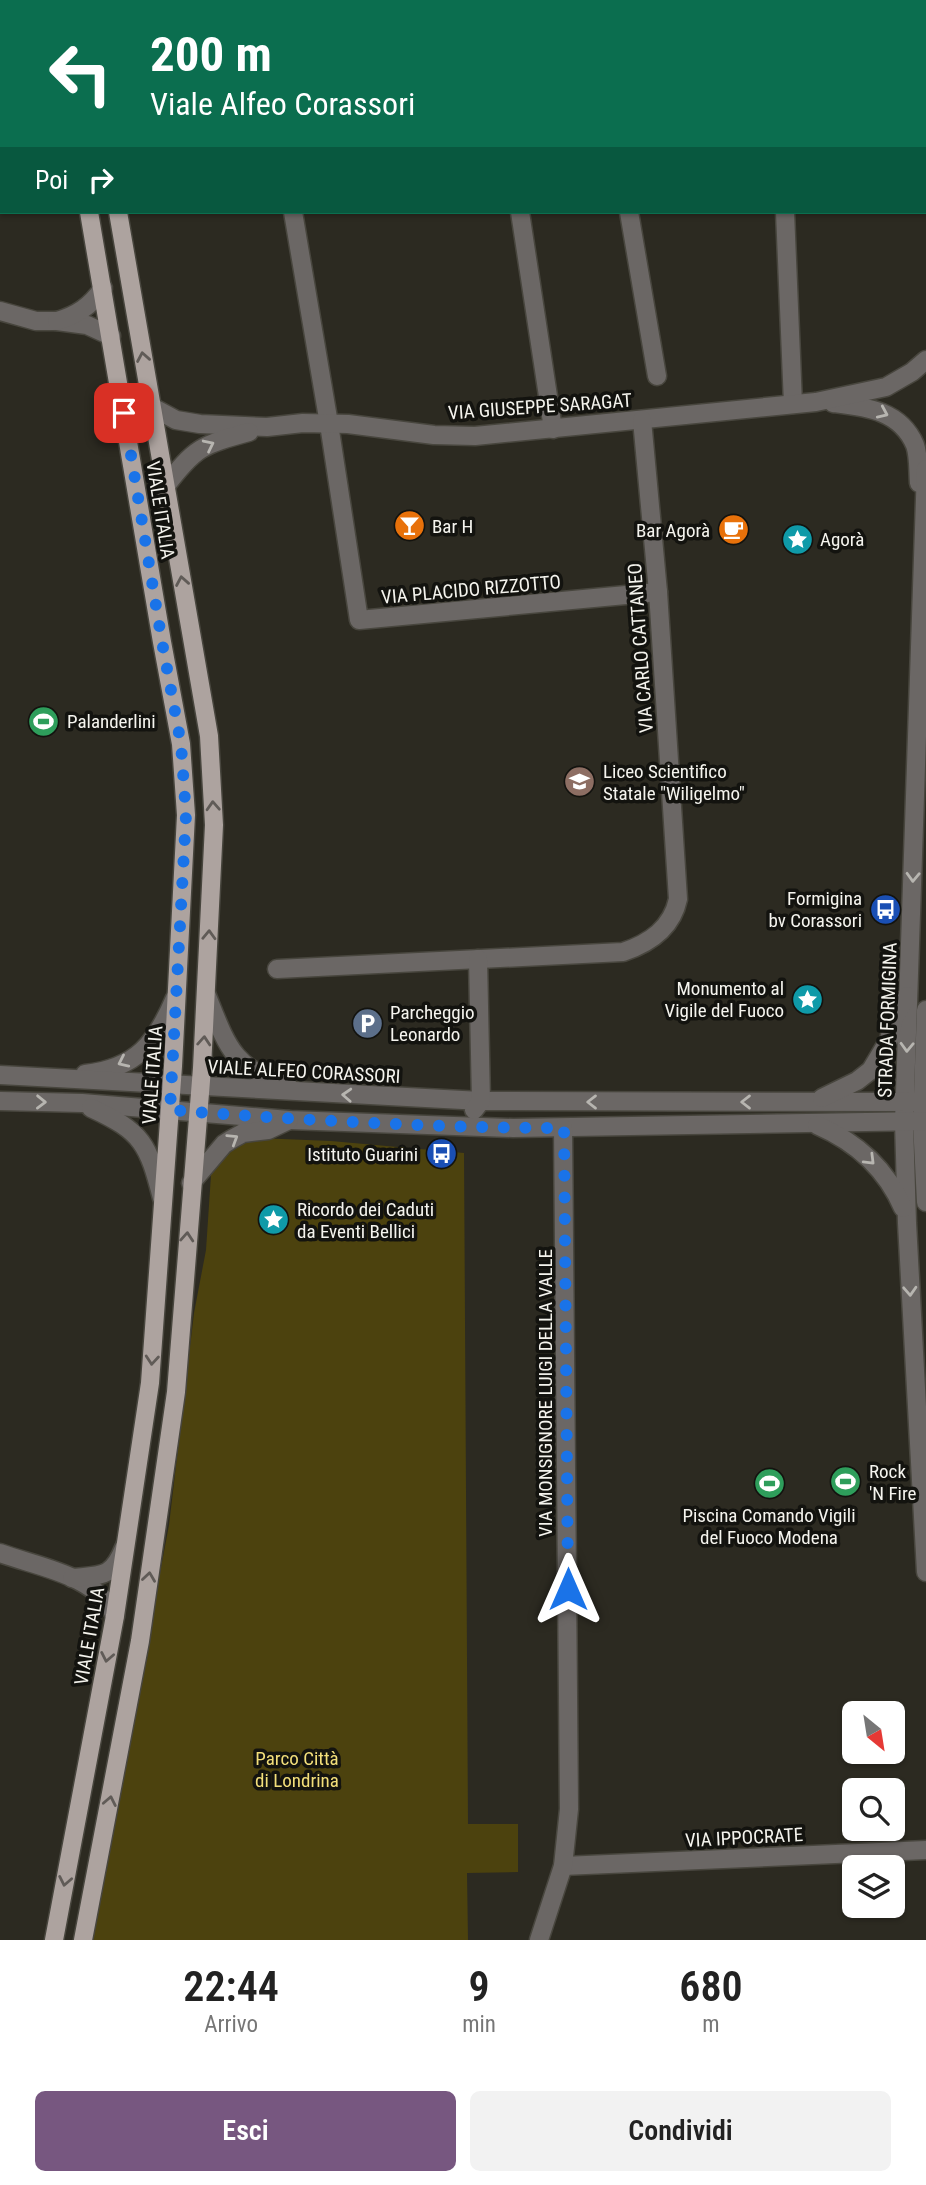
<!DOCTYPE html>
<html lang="it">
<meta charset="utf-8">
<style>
:root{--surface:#fff;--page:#f2f2f2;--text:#222;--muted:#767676;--accent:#775780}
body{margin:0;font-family:"Roboto Condensed",sans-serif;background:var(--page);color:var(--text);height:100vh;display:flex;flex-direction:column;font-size:26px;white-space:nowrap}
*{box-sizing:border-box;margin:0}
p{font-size:23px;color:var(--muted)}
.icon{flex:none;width:38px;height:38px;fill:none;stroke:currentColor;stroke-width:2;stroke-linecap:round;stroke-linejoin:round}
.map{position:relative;height:1940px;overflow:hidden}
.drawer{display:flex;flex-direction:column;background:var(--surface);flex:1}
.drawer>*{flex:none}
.banner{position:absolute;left:0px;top:0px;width:928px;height:214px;box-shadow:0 2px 5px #0004;background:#0b6e4f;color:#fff;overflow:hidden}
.needle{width:46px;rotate:150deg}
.tools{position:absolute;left:842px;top:1701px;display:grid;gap:14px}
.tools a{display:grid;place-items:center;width:63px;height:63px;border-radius:10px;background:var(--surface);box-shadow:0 2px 5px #0004;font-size:35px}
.pin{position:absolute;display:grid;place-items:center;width:60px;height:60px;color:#fff;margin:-30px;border-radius:14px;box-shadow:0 4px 10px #0006}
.me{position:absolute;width:77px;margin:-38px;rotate:0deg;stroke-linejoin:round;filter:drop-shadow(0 0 5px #0008)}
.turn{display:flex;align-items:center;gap:24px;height:147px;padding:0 35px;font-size:32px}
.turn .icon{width:91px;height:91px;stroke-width:2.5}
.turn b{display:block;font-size:49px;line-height:60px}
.then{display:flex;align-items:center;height:66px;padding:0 35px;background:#0003;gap:14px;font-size:26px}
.eta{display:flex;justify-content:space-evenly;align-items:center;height:119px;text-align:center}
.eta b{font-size:42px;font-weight:600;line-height:49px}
.button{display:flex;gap:14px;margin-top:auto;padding:14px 35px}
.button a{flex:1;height:80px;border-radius:10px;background:var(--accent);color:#fff;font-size:28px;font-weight:600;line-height:80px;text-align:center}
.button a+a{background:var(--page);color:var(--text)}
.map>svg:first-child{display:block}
.green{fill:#4c420e}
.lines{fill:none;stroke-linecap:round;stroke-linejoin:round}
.minor-casing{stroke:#48463e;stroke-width:21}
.major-casing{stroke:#48463e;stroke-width:21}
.minor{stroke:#6b6765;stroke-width:18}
.major{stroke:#ada39f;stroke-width:18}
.oneway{stroke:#605b57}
.oneway2{stroke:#b7b5b0}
.route{stroke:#1a73e8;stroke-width:12;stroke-dasharray:0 21.6}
.labels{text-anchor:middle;stroke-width:7;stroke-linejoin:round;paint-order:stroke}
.street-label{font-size:19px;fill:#f5f4ee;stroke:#13130f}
.poi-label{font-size:19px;fill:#f5f4ee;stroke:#13130f;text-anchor:start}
.park-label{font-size:19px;fill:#f3df7a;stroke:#13130f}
</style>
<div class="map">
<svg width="926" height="1940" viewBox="0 0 926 1940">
<rect width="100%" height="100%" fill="#2c2a21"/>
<polygon class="green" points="258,1138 331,1141 464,1153 468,1824 518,1824 518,1872 467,1873 468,1940 91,1940 169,1525 194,1313 206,1250 211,1175 218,1161 228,1149 242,1142"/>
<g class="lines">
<defs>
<g id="minor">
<polyline points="191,0 192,2"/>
<polyline points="894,0 895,2"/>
<polyline points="913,0 913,2"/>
<polyline points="844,2 850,0"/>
<polyline points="926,49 926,50"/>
<polyline points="926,124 926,125"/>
<polyline points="0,158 2,159"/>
<polyline points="293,212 329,424 359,620 658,592"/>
<polyline points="520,212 553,429"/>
<polyline points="629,212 657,376"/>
<polyline points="785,212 793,404"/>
<polyline points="0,311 36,321 57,321 87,325 111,336"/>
<path d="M57,321C77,315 91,306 103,288"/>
<path d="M833,403C866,407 900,410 915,445C919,456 918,472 919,483"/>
<polyline points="152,407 176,420 200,424 267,427 303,423 348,424 434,435 475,436 816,402 886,387 912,372 926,360"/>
<polyline points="926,469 904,1122 907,1223 926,1572"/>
<path d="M165,487C195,447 202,445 249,432"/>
<path d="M277,969L623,952C650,943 672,928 678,899L658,592L642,420"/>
<path d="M207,996C227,1046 233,1069 288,1086"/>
<polyline points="926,1010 922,1122 926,1202"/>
<path d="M85,1074C137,1068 156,1043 175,998"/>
<polyline points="0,1075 481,1101 926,1102"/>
<polyline points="822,1098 857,1081 871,1070 889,1040 894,1018 907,996"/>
<polyline points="0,1101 82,1103 289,1120 513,1128 926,1121"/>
<path d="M91,1108C143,1132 148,1144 162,1198"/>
<polyline points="474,1110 481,1101 478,959"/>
<path d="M817,1125C856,1142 886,1168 903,1208"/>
<polyline points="191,1183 224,1144 232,1139 243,1133 268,1130 289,1120"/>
<path d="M0,1553C38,1567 97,1575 115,1616"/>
<path d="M72,1578C102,1575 112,1578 124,1548"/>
<polyline points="563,1866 926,1850"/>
<polyline points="539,1940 563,1866 569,1809 563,1128"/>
</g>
<g id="major">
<polyline points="56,0 56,2"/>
<polyline points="85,0 85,2"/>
<polyline points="54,1940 115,1616 150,1383 173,1066 186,815 181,744 162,642 89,212"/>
<polyline points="83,1940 140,1641 176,1392 202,1068 214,825 209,736 118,212"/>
</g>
</defs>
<use href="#minor" class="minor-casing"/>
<use href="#major" class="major-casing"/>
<use href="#minor" class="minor"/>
<use href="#major" class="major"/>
</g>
<defs><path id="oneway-chevron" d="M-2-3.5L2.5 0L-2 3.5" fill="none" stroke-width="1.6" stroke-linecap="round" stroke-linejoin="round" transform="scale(1.75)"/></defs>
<g class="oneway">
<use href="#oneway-chevron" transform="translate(143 357) rotate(-100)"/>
<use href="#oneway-chevron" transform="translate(182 581) rotate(-100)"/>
<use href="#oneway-chevron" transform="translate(213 806) rotate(-93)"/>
<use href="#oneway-chevron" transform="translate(209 935) rotate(-88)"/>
<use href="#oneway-chevron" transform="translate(204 1041) rotate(-86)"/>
<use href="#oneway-chevron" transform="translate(187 1237) rotate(-86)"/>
<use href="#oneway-chevron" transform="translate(152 1360) rotate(95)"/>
<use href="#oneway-chevron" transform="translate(149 1577) rotate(-82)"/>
<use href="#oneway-chevron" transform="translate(107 1657) rotate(101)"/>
<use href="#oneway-chevron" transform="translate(110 1801) rotate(-79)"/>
<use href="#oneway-chevron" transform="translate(65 1881) rotate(101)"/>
</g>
<g class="oneway2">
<use href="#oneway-chevron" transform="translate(883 413) rotate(24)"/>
<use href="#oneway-chevron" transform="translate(209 445) rotate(-26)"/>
<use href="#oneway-chevron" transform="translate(913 877) rotate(92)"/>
<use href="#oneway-chevron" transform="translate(907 1047) rotate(92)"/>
<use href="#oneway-chevron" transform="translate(123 1062) rotate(155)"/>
<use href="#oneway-chevron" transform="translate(347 1095) rotate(-177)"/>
<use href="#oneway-chevron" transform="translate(41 1102) rotate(1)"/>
<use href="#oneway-chevron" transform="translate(592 1102) rotate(-180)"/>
<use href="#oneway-chevron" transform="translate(746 1102) rotate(180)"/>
<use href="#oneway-chevron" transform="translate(233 1139) rotate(-32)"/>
<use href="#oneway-chevron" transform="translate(870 1160) rotate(45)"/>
<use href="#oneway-chevron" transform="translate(910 1291) rotate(87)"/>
</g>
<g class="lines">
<path class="route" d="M124,413L162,642L181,744L186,815L170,1110C301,1120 432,1128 564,1128L568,1589"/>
</g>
<defs>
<symbol id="bar-disc" viewBox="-11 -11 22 22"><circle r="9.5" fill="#e8710a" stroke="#13130f"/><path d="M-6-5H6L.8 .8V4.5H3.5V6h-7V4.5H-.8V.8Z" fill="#fff"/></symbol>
<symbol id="cafe-disc" viewBox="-11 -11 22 22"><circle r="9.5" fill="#e8710a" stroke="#13130f"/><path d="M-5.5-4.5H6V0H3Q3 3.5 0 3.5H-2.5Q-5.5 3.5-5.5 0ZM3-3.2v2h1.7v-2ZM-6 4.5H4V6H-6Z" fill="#fff"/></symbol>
<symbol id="sight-disc" viewBox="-11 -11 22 22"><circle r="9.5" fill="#0f9aa8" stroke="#13130f"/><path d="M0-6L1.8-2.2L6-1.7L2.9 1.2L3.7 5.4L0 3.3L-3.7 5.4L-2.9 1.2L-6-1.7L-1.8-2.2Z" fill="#fff"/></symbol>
<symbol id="stadium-disc" viewBox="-11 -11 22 22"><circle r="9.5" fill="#2e9e5b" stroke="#13130f"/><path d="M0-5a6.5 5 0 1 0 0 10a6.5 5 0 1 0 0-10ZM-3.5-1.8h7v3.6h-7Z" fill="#fff"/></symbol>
<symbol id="school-disc" viewBox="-11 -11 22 22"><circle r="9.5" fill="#8d6e63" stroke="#13130f"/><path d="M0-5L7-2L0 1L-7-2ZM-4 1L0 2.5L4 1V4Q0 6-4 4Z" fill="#fff"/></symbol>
<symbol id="bus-disc" viewBox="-11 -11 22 22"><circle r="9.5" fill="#1a4fb4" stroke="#13130f"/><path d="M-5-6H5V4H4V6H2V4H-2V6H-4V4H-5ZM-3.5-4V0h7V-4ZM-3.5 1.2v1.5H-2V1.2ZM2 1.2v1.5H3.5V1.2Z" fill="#fff"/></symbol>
<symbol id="parking-disc" viewBox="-11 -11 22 22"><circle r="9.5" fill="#5c6f8a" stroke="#13130f"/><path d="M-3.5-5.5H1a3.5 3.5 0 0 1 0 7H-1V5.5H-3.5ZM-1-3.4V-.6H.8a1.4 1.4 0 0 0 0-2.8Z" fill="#fff"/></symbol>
</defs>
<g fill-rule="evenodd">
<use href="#bar-disc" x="392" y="508" width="35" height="35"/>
<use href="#cafe-disc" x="716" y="512" width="35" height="35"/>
<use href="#sight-disc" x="780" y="522" width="35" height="35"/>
<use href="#stadium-disc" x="26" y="704" width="35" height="35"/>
<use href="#school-disc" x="562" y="764" width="35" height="35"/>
<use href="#bus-disc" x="868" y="892" width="35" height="35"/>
<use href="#sight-disc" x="790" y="982" width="35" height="35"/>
<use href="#parking-disc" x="350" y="1006" width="35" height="35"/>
<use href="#bus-disc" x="424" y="1136" width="35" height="35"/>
<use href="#sight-disc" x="256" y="1202" width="35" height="35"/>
<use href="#stadium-disc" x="828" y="1464" width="35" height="35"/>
<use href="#stadium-disc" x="752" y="1466" width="35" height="35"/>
</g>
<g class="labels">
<g class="street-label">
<text transform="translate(540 406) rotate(-4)" y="7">VIA GIUSEPPE SARAGAT</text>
<text transform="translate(161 510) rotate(81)" y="7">VIALE ITALIA</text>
<text transform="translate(471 589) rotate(-5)" y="7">VIA PLACIDO RIZZOTTO</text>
<text transform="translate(640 648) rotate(-94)" y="7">VIA CARLO CATTANEO</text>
<text transform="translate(887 1020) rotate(-88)" y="7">STRADA FORMIGINA</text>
<text transform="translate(304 1071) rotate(3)" y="7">VIALE ALFEO CORASSORI</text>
<text transform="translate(152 1075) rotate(-86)" y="7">VIALE ITALIA</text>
<text transform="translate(545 1393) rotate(-90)" y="7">VIA MONSIGNORE LUIGI DELLA VALLE</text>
<text transform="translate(89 1636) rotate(-80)" y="7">VIALE ITALIA</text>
<text transform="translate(744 1837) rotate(-3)" y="7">VIA IPPOCRATE</text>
</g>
<g class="poi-label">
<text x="432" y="533">Bar H</text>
<text x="710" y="537" text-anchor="end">Bar Agorà</text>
<text x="820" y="546">Agorà</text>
<text x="67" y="728">Palanderlini</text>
<text x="603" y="778">Liceo Scientifico<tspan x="603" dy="22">Statale "Wiligelmo"</tspan></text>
<text x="862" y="905" text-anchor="end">Formigina<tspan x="862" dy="22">bv Corassori</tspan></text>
<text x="784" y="995" text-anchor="end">Monumento al<tspan x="784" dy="22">Vigile del Fuoco</tspan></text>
<text x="390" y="1019">Parcheggio<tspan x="390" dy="22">Leonardo</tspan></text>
<text x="418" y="1161" text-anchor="end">Istituto Guarini</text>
<text x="297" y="1216">Ricordo dei Caduti<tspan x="297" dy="22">da Eventi Bellici</tspan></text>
<text x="869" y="1478">Rock<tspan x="869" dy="22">'N Fire</tspan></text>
<text x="769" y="1522" text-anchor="middle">Piscina Comando Vigili<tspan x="769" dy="22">del Fuoco Modena</tspan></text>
</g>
<g class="park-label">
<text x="297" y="1765">Parco Città<tspan x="297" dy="22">di Londrina</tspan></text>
</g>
</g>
</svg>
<div class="tools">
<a><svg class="needle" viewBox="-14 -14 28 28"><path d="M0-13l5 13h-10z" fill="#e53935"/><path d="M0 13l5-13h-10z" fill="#767676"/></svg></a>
<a><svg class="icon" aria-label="search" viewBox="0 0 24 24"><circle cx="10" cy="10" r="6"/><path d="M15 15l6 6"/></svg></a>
<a><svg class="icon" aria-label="layers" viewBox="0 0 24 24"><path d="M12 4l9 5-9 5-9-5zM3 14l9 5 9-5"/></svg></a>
</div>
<div class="pin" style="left:124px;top:413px;background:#d93025"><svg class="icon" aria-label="arrive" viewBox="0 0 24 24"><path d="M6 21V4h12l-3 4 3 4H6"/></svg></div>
<svg class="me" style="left:568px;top:1589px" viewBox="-20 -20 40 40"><path d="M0-17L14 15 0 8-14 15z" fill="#1a73e8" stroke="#fff" stroke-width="4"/></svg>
<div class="banner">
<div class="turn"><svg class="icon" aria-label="left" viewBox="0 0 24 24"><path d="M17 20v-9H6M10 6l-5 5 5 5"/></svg><div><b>200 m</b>Viale Alfeo Corassori</div></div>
<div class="then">Poi<svg class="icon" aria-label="right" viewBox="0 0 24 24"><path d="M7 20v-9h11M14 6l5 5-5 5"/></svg></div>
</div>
</div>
<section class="drawer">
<div class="eta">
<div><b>22:44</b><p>Arrivo</p></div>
<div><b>9</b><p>min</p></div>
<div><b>680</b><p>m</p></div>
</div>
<div class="button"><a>Esci</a><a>Condividi</a></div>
</section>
